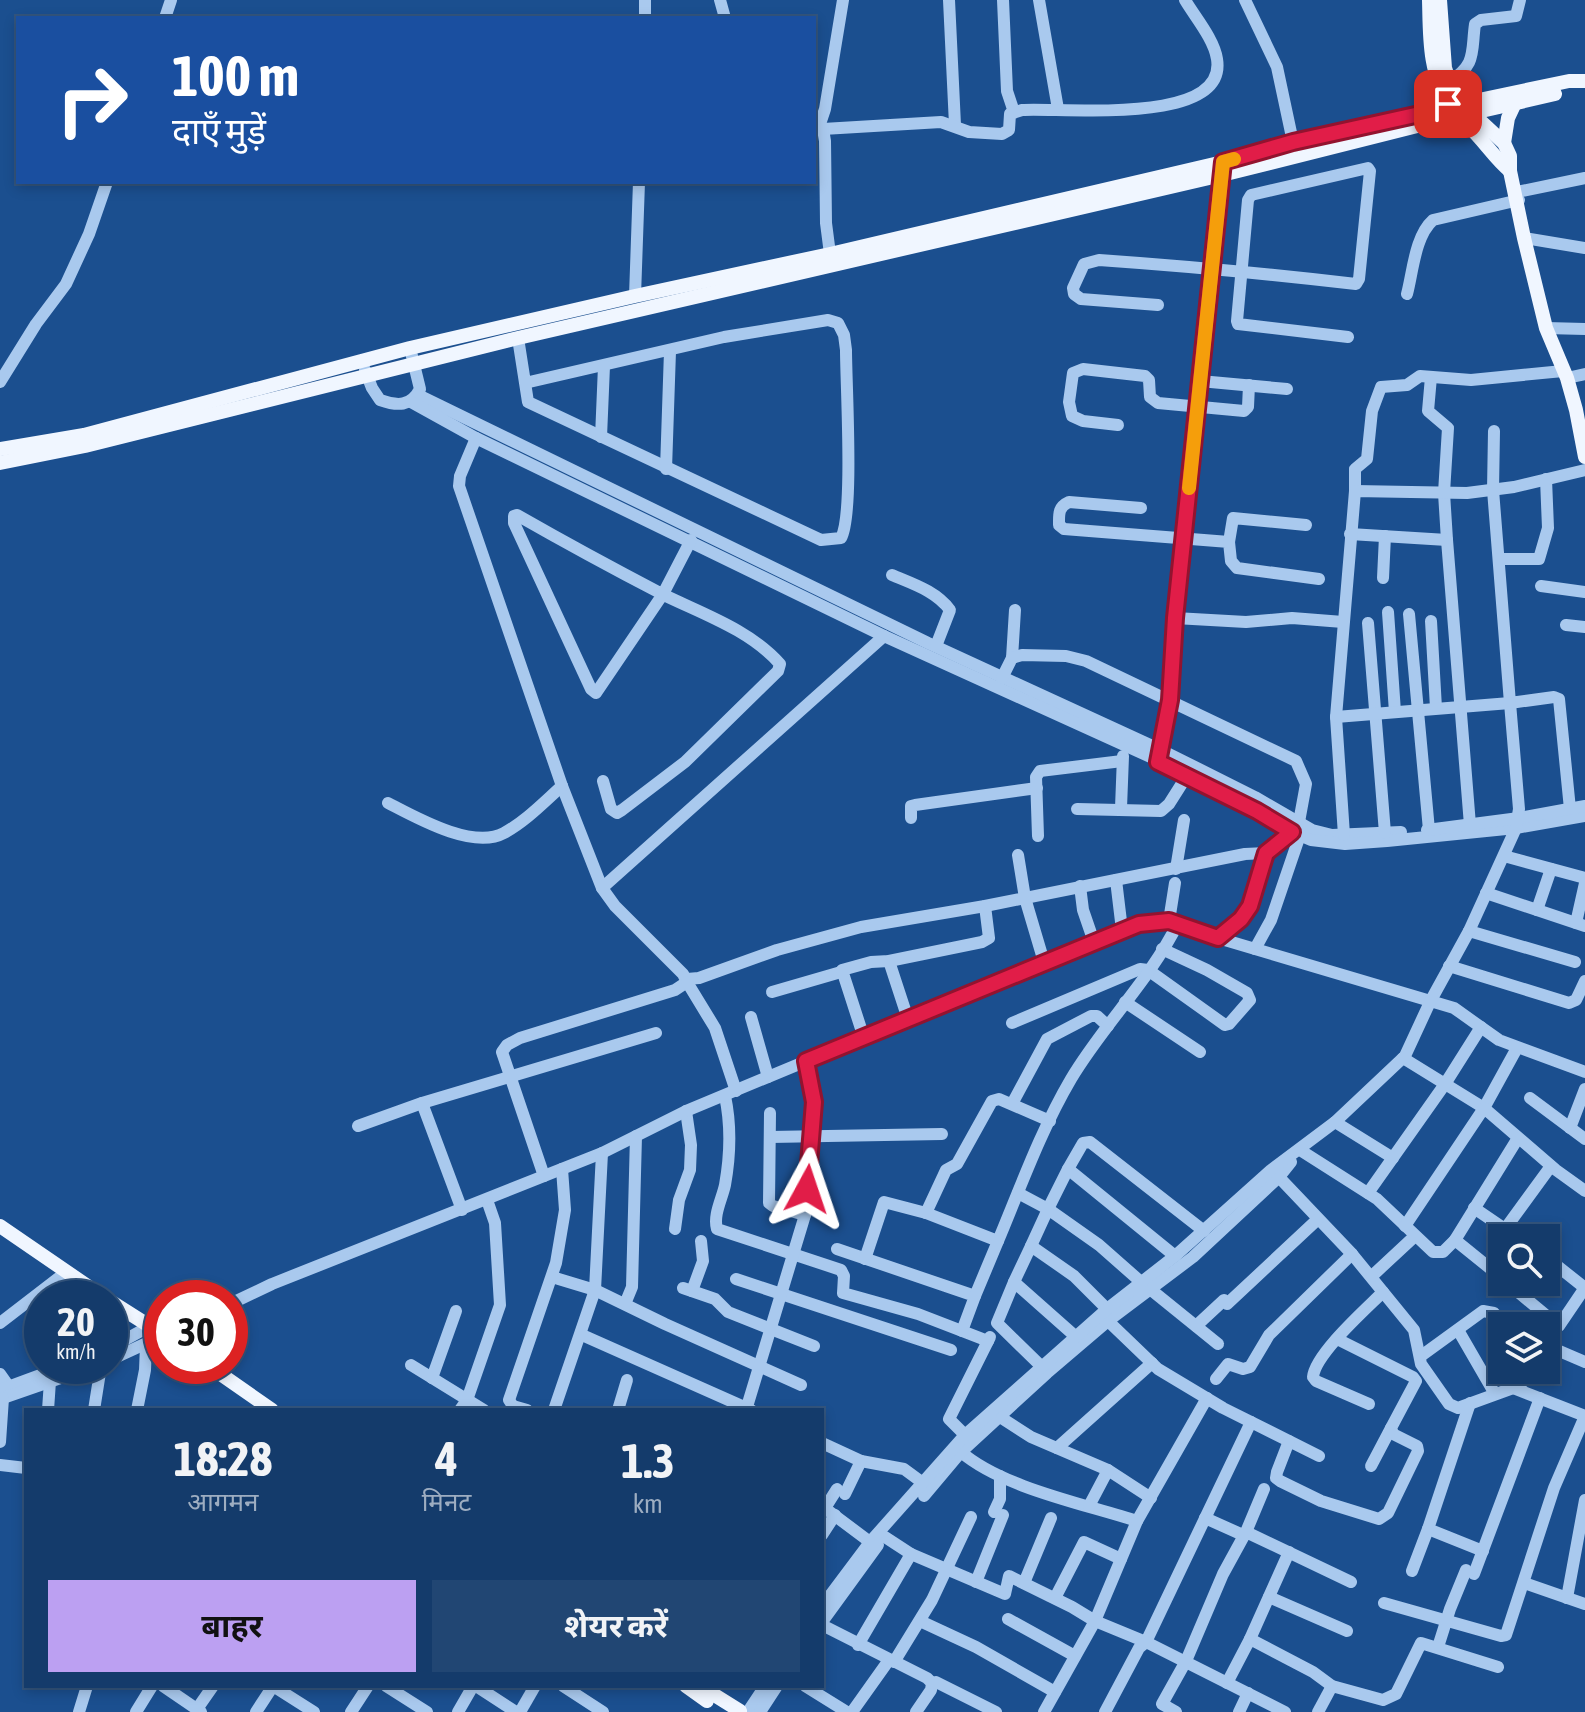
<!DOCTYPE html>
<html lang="hi">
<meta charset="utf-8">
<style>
:root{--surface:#143b6b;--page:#214673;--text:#f1f3f6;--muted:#9dadc1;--line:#33557e;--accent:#bca0f2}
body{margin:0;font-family:"Asap Condensed","Noto Sans Devanagari",sans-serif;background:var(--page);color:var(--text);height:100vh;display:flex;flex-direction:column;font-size:30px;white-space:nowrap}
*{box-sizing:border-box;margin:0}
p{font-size:26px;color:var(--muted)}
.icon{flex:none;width:44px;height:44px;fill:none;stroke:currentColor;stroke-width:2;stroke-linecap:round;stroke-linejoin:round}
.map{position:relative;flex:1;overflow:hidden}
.side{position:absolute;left:24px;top:1408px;width:800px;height:280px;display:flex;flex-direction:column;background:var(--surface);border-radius:0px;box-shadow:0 4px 12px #0003,0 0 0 2px var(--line)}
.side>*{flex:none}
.banner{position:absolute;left:16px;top:16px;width:800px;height:168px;border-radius:0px;box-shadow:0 4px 12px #0003,0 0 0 2px var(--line);background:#1a4fa0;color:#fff;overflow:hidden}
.buttons{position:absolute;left:1488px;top:1224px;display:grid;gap:16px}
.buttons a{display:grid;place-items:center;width:72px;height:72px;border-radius:0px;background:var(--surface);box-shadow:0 4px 12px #0003,0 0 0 2px var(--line);font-size:40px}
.speed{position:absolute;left:24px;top:1280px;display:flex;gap:16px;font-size:40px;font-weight:700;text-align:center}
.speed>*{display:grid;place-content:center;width:104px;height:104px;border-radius:50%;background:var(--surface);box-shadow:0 4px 12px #0003,0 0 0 2px var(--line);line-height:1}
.speed small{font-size:20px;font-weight:400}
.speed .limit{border:12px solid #d22;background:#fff;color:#111}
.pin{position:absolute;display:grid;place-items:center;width:68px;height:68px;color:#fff;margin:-34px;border-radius:16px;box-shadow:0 4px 12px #0006}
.me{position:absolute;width:88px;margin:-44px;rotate:5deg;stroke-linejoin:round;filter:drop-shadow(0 0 6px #0008)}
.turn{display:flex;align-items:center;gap:28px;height:168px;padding:0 24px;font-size:36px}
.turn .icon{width:104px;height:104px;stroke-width:2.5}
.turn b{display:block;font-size:56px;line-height:68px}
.eta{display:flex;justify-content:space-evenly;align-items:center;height:136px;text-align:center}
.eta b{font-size:48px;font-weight:700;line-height:56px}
.button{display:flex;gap:16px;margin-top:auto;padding:16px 24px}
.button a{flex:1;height:92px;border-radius:0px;background:var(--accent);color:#111;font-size:32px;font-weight:700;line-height:92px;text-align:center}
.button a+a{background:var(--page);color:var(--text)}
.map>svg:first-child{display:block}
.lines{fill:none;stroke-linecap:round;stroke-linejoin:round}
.minor{stroke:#a9c9ee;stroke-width:12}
.major{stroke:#f0f6ff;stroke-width:14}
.route-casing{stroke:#92132f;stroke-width:20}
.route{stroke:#e11d48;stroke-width:14}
.slow{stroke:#f59e0b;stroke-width:14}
</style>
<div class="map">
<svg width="1585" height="1712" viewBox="0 0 1585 1712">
<rect width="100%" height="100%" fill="#1b4f8f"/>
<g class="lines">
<g class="minor">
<polyline points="720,0 725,18"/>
<polyline points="949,0 955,125"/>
<polyline points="1003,0 1007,91 1014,112"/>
<polyline points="1039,0 1058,109"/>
<polyline points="1245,0 1277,67 1293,142"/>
<polyline points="165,18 171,0"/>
<polyline points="645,18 645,0"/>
<path d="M1449,82C1477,64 1471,53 1475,24L1481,20L1516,16L1520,0"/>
<polyline points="814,126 823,129 825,141 826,223 830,254"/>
<polyline points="819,127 825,109 843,0"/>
<path d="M823,129L941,122L969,132L1002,134L1009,130L1010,114L1022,110C1059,107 1228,127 1217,59C1214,39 1195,17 1185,0"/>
<polyline points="1517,192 1585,178"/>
<polyline points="1524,238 1585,248"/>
<path d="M1407,294C1413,271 1415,236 1433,220L1519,200"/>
<polyline points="635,296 639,182"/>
<path d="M1158,305L1081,299L1074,294L1073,288L1084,264L1099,260C1185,266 1270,274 1356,284L1359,279L1370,171L1368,168L1251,195L1248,200L1237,321L1238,324L1348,337"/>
<polyline points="1546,328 1585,329"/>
<path d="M518,338L528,402L821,540L841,538C854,515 846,385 846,350L844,335L838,323L828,320L724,337L525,383"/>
<path d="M365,370L372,388L380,400C397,406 411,407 420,389L410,348"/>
<polyline points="1431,377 1428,411 1448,428 1444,493 1447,540 1470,825"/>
<polyline points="1567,378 1585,374"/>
<polyline points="1200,381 1287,389"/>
<polyline points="0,382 36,324 66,284 89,234 107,182"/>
<polyline points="418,395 928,643 1161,750 1255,797 1312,830 1332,835 1401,832"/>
<polyline points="411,402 476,438 884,636 1188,774 1292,832 1311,840 1345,844 1387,841 1516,828 1585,816"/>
<polyline points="1118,425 1083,421 1072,416 1069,402 1073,373 1083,369 1145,376 1149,380 1150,397 1158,403 1244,411 1248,407 1249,385"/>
<polyline points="1494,431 1493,490 1510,703 1554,697 1559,699 1570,809"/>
<polyline points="601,437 604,366"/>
<polyline points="476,438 460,476 459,486 562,786 602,888 615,906 683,974 687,982 675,990 520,1038 507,1045 502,1052 544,1176"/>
<polyline points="666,469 670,351"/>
<polyline points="1355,491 1355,469 1367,459 1372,411 1381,387 1407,385 1420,376 1471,380 1563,371"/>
<path d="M1141,508L1069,502C1058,507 1059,514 1059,525L1064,529L1229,542L1231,561L1237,568L1319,579"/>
<polyline points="1350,534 1447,540"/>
<polyline points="1229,542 1233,518 1306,525"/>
<polyline points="1499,559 1539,559 1548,528 1546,479"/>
<path d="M892,575C913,584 936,591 950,610L936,646"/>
<polyline points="1383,578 1385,536"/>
<polyline points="1541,586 1585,592"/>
<polyline points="1388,612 1395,712"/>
<polyline points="1409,614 1429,830"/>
<polyline points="1175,618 1246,622 1292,618 1343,622"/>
<polyline points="1431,621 1436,708"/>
<polyline points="1368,623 1385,833"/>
<polyline points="1566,625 1585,627"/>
<polyline points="1012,658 1015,610"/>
<polyline points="1002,678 1012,658 1022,655 1066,656 1086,661 1296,761 1306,784 1299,822 1292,832 1266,853 1250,906 1241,919 1218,938"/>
<polyline points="1160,755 1170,700 1175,618 1223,169"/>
<path d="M603,781L611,809L617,813L622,810L685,762L778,671L780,664C750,630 703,614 664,595C614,569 566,543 517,515L514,516V523L591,689L596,693L663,594L691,540"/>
<path d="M388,803C417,818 473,850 504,833C526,821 544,802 562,786"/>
<polyline points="1121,808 1123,756"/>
<polyline points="1077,809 1161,811 1169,804 1188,774"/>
<polyline points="911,818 911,806 915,805 1037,788"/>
<polyline points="1427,830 1519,818 1585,806"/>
<polyline points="1344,835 1336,717 1355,491 1467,493 1514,487 1585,470"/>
<polyline points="1038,836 1036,777 1040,771 1122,761"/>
<polyline points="1018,855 1025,898 1044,962"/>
<polyline points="1504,856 1585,878"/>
<polyline points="1176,869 1184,820"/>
<polyline points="1116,880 1122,930"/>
<polyline points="1080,886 1083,910 1094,942"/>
<polyline points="602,888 884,636"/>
<polyline points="1486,893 1585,926"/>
<polyline points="1537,910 1551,869"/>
<polyline points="1169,921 1175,883"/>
<polyline points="1576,923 1585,883"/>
<polyline points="1469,931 1575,962"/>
<polyline points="1255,949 1271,920 1300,835"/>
<polyline points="889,961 908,1019"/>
<polyline points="1449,966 1569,1003 1576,1000 1585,981"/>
<polyline points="687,979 699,978 777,950 861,927 985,906 1245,854 1266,853"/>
<polyline points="687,982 715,1028 736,1091"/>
<polyline points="772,992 841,972"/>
<polyline points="1125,1002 1200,1052"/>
<polyline points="751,1017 768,1077"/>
<polyline points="1012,1023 1140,969 1148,970 1225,1025 1229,1024 1250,1000 1247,993 1207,970 1162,949"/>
<polyline points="864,1038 842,970 871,962 889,961 982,942 989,938 985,906"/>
<polyline points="1403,1058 1484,1108 1517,1048"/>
<path d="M725,1096C731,1124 730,1157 725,1185C722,1199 713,1215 717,1229L841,1270L844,1276L843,1293L918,1314L988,1341"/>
<polyline points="1530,1098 1585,1139"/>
<polyline points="1012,1104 1047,1039 1091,1016 1097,1016 1108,1026"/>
<polyline points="770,1113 769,1203 773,1206 805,1215"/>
<polyline points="1335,1122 1393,1158"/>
<polyline points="358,1126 422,1103"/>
<polyline points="1570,1128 1585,1089"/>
<polyline points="770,1137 942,1134"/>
<polyline points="1300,1150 1377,1199 1433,1252 1443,1252 1455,1240 1502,1278"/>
<polyline points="1068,1169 1083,1143 1090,1142 1204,1231"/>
<polyline points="1274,1172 1352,1254 1414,1330 1421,1364 1449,1404 1458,1408 1513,1388 1532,1376 1528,1370"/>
<polyline points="1018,1193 1048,1209 1068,1169 1175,1256"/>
<polyline points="1368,1193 1445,1084 1481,1027"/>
<polyline points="1474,1208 1518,1238"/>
<polyline points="462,1210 422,1103 656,1033"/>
<polyline points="926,1213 946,1170 957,1164 992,1101 999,1099 1050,1121"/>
<polyline points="1405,1226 1484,1108 1556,1170 1585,1191"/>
<polyline points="675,1229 679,1200 690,1170 691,1145 686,1111"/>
<polyline points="1505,1229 1551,1166"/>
<polyline points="1455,1240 1518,1138"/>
<polyline points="1031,1246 1048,1209 1099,1245 1141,1282"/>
<polyline points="837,1249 975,1296 962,1331"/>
<polyline points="1546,1257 1585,1288"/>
<path d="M865,1259L884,1202L926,1213L998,1241C1021,1186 1041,1130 1071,1079C1103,1025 1150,980 1178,923"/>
<polyline points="1372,1276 1415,1236"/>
<polyline points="552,1277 595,1290 665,1324 801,1385"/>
<polyline points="736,1279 951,1350"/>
<polyline points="1014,1282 1031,1246 1074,1276 1107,1309"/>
<polyline points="1506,1282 1559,1326 1584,1289"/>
<polyline points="683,1288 715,1299 728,1312 814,1346"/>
<polyline points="1150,1289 1218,1344"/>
<polyline points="692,1291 703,1261 701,1241"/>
<polyline points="975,1296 998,1241"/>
<polyline points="230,1304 272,1284 602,1153 686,1111 1122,930 1157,921 1178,923 1218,938 1454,1008 1499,1040 1585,1072"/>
<polyline points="625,1304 632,1287 636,1136"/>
<polyline points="1227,1304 1318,1219"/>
<polyline points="1108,1321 1158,1369 1223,1408 1319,1456"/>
<polyline points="0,1323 65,1273"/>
<polyline points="1196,1326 1224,1300"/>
<polyline points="1458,1330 1495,1394"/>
<polyline points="582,1335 751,1410"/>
<polyline points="1550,1347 1585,1362"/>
<polyline points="110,1348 150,1326"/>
<polyline points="1421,1356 1483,1311 1494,1313 1502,1326"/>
<polyline points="110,1360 162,1336"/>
<polyline points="411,1365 484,1410"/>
<polyline points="1041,1366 997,1323 1014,1282 1075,1336"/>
<polyline points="0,1374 12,1391"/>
<polyline points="432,1378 456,1311"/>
<polyline points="1216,1379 1228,1364 1243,1369 1250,1367 1269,1335 1352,1254"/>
<polyline points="1513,1388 1585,1416"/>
<polyline points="0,1390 65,1366"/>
<polyline points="0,1399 95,1366"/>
<polyline points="1470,1403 1428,1529 1483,1551"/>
<path d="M1369,1404L1316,1381L1313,1377C1315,1354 1366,1309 1383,1292"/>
<polyline points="48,1410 50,1381"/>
<polyline points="94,1410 101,1366"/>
<polyline points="137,1410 145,1370 146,1345"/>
<polyline points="460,1410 467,1400 500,1305 495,1223 487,1200"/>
<polyline points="527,1410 513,1406 509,1400 556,1263 565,1210 562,1169"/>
<polyline points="554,1410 595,1290 602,1153"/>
<polyline points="618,1410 627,1380"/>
<polyline points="746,1410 805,1215 814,1102 806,1061"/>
<polyline points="1000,1417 1031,1437 1108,1470 1151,1498"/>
<polyline points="965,1435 949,1419 990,1337"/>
<polyline points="1289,1441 1277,1472 1276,1478 1280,1481 1321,1501 1379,1519 1388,1513 1418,1451 1417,1446 1393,1434 1391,1428 1416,1381 1413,1377 1337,1339"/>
<polyline points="0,1442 3,1398"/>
<polyline points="822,1443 861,1461 904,1469 923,1483"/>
<polyline points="1057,1448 1152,1363"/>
<path d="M961,1452C1003,1488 1085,1504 1137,1521L1095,1621L1044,1712"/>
<polyline points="0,1465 26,1468"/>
<polyline points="1371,1466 1391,1428"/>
<polyline points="845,1494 861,1461"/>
<polyline points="924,1496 961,1452 1047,1373 1108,1321 1193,1257 1279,1177 1291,1162"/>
<polyline points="822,1506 870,1542"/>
<polyline points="1089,1506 1108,1470"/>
<polyline points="825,1508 837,1489"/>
<polyline points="994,1512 1000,1499 1000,1476"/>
<polyline points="1205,1518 1243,1535"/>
<polyline points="1137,1521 1207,1398"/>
<polyline points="1246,1532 1264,1489"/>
<polyline points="822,1535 835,1515"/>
<polyline points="885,1537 911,1554 1005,1594 1009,1576 1072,1607 1095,1621 1146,1642 1251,1422"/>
<polyline points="1412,1571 1428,1529"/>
<polyline points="1474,1574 1540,1398"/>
<polyline points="976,1582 1003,1515"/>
<polyline points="1024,1583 1051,1518"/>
<polyline points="1524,1583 1585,1604"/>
<polyline points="1269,1597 1347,1631"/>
<polyline points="1055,1598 1084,1542 1121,1559"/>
<polyline points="1567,1598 1585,1500"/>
<polyline points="1384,1603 1501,1636 1506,1635 1554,1488 1585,1416"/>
<polyline points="822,1606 870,1542 965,1435 1107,1309 1175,1256 1271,1170 1335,1122 1405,1056 1430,1002 1469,931 1516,828 1519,809 1510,703 1336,717"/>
<polyline points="1008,1619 1075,1656"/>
<polyline points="920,1621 976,1647 1055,1692"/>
<polyline points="822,1622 878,1545"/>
<polyline points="822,1625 927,1678 932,1683 931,1690 916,1712"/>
<polyline points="1250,1639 1289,1552"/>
<polyline points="858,1645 911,1554"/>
<polyline points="1438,1647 1450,1609 1466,1570"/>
<polyline points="894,1662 932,1600 971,1517"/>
<polyline points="932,1683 936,1682 996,1712"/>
<polyline points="1227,1683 1250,1639 1313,1672 1332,1686 1383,1700 1396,1694 1421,1643 1498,1667"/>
<polyline points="163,1686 201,1712"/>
<polyline points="273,1686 314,1712"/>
<polyline points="386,1686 427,1712"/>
<polyline points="476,1686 516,1712"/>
<polyline points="563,1686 603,1712"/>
<polyline points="805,1686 847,1712"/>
<polyline points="197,1709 213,1686"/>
<polyline points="749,1710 765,1686"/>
<polyline points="79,1712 87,1686"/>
<polyline points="136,1712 152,1686"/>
<polyline points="256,1712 273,1686"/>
<polyline points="351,1712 368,1686"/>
<polyline points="458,1712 473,1686"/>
<polyline points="520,1712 535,1686"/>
<polyline points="760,1712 777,1686"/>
<polyline points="852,1712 889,1660"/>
<polyline points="1105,1712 1139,1648 1146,1642 1285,1712"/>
<polyline points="1176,1712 1162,1704 1186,1661 1223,1574 1246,1532 1351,1582"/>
<polyline points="1239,1712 1248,1693"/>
<polyline points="1318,1712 1332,1686"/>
</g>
<g class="major">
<path d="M1429,0C1430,32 1428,76 1450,101"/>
<polyline points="1440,0 1445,68 1455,97"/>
<circle cx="1462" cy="110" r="15"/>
<polyline points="1474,101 1569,81 1585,81"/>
<polyline points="1477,112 1555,94"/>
<polyline points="1476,117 1504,143 1510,156 1510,171 1524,238 1546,328 1567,378 1576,410 1585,457"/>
<path d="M1467,125C1483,139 1494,158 1510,171"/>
<polyline points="1504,143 1508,118 1515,103"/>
<polyline points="0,449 84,435 410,348 635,296 830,254 1223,162 1293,142 1447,108"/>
<polyline points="0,463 85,446 518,338 1222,175 1449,118"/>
<polyline points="0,1226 105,1298"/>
<polyline points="110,1301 162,1334"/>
<polyline points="209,1366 272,1410"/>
<polyline points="686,1686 707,1701"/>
<polyline points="700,1686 740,1711"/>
</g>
</g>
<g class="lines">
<defs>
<polyline id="route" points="807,1189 814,1102 806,1061 1139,924 1169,921 1218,938 1241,919 1250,906 1266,853 1292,832 1257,811 1158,762 1170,700 1175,618 1223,162 1293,142 1447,108 1448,104"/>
</defs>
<use href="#route" class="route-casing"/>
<use href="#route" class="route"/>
<polyline class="slow" points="1189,488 1223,162 1234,159"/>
</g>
</svg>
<div class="buttons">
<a><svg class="icon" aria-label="search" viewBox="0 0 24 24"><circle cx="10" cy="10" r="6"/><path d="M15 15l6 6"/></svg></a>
<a><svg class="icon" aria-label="layers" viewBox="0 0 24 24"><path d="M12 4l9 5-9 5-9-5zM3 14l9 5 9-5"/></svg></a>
</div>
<div class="speed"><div>20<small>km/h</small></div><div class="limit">30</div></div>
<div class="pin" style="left:1448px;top:104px;background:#d93025"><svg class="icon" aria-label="arrive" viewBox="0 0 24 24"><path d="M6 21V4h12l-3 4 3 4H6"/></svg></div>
<svg class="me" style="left:807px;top:1189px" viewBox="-20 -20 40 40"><path d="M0-17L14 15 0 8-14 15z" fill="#e11d48" stroke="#fff" stroke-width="4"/></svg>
<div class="banner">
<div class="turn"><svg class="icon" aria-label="right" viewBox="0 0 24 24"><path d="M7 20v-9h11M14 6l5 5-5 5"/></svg><div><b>100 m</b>दाएँ मुड़ें</div></div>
</div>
<section class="side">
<div class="eta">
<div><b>18:28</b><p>आगमन</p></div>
<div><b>4</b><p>मिनट</p></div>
<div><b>1.3</b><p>km</p></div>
</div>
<div class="button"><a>बाहर</a><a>शेयर करें</a></div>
</section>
</div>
